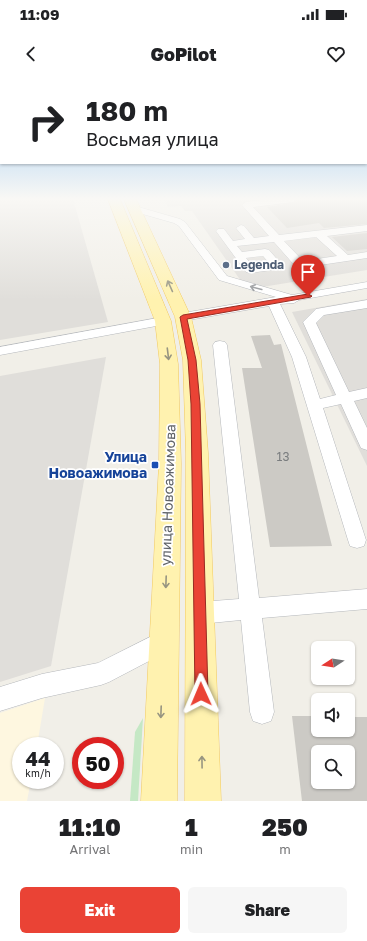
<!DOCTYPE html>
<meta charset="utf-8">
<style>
:root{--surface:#fff;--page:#f6f6f6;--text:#202124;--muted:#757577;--accent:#ea4335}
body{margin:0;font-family:"Golos Text",sans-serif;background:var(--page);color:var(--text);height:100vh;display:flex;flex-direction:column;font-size:15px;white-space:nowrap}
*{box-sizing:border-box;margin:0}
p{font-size:13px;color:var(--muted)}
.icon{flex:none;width:22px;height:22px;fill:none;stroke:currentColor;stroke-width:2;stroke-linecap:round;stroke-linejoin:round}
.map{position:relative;height:721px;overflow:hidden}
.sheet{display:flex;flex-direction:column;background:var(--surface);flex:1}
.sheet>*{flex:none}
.banner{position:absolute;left:0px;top:0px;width:367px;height:84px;box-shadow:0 1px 3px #0004;background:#fff;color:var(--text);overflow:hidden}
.needle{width:26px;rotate:258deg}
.controls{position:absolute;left:311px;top:561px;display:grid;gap:8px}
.controls a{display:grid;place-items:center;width:44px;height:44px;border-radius:6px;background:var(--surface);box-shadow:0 1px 3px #0004;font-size:20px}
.speed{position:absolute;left:12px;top:657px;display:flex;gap:8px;font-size:20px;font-weight:700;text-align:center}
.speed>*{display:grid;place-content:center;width:52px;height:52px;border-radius:50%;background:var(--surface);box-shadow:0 1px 3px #0004;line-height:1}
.speed small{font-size:10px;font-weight:400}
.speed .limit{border:6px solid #d22;background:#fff;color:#111}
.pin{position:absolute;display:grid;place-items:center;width:34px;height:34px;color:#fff;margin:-41px -17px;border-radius:50% 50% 50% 0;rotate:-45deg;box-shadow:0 0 4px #0007}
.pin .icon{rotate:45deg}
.me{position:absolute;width:44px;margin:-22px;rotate:359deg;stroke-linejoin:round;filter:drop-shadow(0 0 3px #0008)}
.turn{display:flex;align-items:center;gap:14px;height:84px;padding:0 20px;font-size:18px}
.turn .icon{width:52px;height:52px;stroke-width:2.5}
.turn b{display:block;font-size:28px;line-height:34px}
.eta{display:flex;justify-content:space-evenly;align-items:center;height:68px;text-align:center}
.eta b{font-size:24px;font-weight:800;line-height:28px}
.button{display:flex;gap:8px;margin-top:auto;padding:8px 20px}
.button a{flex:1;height:46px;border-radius:6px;background:var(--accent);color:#fff;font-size:16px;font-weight:800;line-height:46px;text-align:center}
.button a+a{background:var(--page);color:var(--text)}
.status{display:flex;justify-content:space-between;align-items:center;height:28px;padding:0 20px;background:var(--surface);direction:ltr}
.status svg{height:11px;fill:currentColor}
header{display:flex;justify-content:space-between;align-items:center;height:52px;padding:0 20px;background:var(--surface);font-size:18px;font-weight:800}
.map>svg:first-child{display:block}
.commercial{fill:#fef7e0}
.industrial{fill:#e0deda}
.green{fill:#c5e8c5}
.building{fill:#cccac5;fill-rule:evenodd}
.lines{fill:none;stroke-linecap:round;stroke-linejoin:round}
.minor-casing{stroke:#b5b8bc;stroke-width:1}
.major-casing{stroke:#f2c960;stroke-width:1}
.minor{fill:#fff;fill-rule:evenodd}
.major{fill:#fff2af;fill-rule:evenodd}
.oneway{stroke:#979581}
.oneway2{stroke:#979a9d}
.route{fill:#ea4335;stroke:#982c22}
.service-dot{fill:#5c6f8a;stroke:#fff;stroke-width:1.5}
.transit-dot{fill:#1a4fb4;stroke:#fff;stroke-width:1.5}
.labels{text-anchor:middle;stroke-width:3.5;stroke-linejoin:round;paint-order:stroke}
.far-service-label{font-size:12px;font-weight:bold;fill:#4e5e75;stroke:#fff;text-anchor:start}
.number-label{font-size:12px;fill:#7a7d7f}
.transit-label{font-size:14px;font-weight:bold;fill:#164399;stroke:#fff;text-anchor:end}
.street-label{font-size:14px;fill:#5f6368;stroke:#fff}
</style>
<div class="status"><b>11:09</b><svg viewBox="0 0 49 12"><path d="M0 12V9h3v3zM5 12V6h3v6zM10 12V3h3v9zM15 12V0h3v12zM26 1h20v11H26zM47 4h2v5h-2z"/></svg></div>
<header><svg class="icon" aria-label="back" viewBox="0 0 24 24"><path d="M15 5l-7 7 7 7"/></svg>GoPilot<svg class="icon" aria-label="heart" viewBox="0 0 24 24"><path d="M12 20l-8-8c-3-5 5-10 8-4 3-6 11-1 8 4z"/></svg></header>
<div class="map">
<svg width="367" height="721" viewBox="0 0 367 721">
<rect width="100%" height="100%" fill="#f1efe8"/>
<polygon class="commercial" points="45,618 37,666 21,666 21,700 31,700 27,721 0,721 0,633"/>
<g class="industrial">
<polygon points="0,119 73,119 108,242 0,260"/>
<polygon points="163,119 367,119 367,190 262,207 241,201 192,131 185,131 181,126 168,127"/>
<polygon points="367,219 367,386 292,232"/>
<polygon points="106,277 51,586 0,602 0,296"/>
</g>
<polygon class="green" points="143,638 138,721 130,721 135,652"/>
<g class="building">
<polygon points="319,119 367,119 367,144 324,148 319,143 287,148 267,127"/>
<polygon points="367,153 367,169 347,171 332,157"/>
<polygon points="270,255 274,265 281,264 332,466 270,467 242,288 262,288 251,256"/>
<path d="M292,636H318V650H348V637H367V721H302ZM318,672H348V702H318Z"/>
</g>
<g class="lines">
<defs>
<g id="minor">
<path d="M272,119H297L293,122L253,127L279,155L367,145V151L327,156L348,175L367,172V178L300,188L296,187L274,162L237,166L242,172L265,169L269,170L283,186L278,189L250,193L246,192L216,151L218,149H224L233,161L245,159L236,148L241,145L244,146L254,158L269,156L242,125L246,122ZM316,157L337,176L303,181L284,161ZM263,176L270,184L253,186L246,178Z"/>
<polygon points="135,126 180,139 185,142 227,196 292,215 367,202 367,208 299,220 294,223 280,224 306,277 320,319 336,315 303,242 316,229 367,220 367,228 324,235 316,243 349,312 367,308 367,318 354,321 367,348 367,370 361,368 341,324 323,328 366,460 364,466 357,468 350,466 348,460 292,277 269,226 183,241 179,240 177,237 179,234 183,233 276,217 219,200 179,146 174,143 132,131 130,129"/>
<polygon points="163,237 167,238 169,241 167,244 0,275 0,267"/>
<polygon points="220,261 225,262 227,265 259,518 367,509 367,529 262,538 274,632 271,641 262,644 253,641 250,632 241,540 200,544 193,540 189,533 193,526 200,522 239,519 213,265 215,262"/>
<polygon points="164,550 172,553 175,561 172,569 109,602 101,605 42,618 0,631 0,607 42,594 98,583"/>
</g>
<g id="major">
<polygon points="108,119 120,119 171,241 178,284 181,384 177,721 141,721 159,384 160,284 155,241"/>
<polygon points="124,119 136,119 191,237 201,280 208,373 221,721 185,721 186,373 183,280 175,237"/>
</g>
</defs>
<use href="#minor" class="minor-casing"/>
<use href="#major" class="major-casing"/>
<use href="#minor" class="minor"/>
<use href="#major" class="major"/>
</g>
<defs><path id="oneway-shaft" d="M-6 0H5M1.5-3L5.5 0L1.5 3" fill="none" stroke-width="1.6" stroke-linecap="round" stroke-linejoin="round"/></defs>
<g class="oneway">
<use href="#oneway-shaft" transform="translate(170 206) rotate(-114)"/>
<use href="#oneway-shaft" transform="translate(168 274) rotate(83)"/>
<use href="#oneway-shaft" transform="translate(166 502) rotate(92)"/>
<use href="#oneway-shaft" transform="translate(161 632) rotate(92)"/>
<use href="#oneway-shaft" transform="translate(202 682) rotate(-91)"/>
</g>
<use class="oneway2" href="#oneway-shaft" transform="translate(256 208) rotate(-165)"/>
<linearGradient id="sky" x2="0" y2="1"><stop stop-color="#8fc3f1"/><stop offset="0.54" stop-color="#f9f8f5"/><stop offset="1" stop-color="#f9f8f5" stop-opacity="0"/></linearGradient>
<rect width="367" height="220" fill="url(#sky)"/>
<polygon class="route" points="308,214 312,216 311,217 187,239 196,280 200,324 208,614 206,618 201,620 196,618 195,614 191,324 188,280 180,237 183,235"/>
<circle class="service-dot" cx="226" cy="185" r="4"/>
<rect class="transit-dot" x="151" y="381" width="8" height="8" rx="2"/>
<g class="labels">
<g class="far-service-label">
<text x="234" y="189">Legenda</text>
</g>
<g class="number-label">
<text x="283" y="381">13</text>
</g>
<g class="transit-label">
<text x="147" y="382">Улица<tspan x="147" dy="16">Новоажимова</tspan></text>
</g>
<g class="street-label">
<text transform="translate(168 415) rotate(-88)" y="5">улица Новоажимова</text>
</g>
</g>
</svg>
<div class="controls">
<a><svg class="needle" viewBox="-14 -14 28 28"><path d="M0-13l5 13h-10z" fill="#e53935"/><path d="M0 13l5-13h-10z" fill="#757577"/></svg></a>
<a><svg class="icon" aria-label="sound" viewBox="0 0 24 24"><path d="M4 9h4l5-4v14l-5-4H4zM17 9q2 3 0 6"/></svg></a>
<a><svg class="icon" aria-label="search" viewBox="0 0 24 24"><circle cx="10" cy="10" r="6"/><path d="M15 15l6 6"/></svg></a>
</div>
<div class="speed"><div>44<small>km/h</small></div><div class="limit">50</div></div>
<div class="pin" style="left:308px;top:216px;background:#d93025"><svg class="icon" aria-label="arrive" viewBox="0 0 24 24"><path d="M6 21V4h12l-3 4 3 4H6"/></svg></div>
<svg class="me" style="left:201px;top:614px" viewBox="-20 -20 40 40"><path d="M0-17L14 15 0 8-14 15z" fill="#ea4335" stroke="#fff" stroke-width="4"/></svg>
<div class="banner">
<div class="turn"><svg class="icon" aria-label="right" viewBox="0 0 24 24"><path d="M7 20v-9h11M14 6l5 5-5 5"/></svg><div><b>180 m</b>Восьмая улица</div></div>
</div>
</div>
<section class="sheet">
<div class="eta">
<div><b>11:10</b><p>Arrival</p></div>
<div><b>1</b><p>min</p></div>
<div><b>250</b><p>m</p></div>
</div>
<div class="button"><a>Exit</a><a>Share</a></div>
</section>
